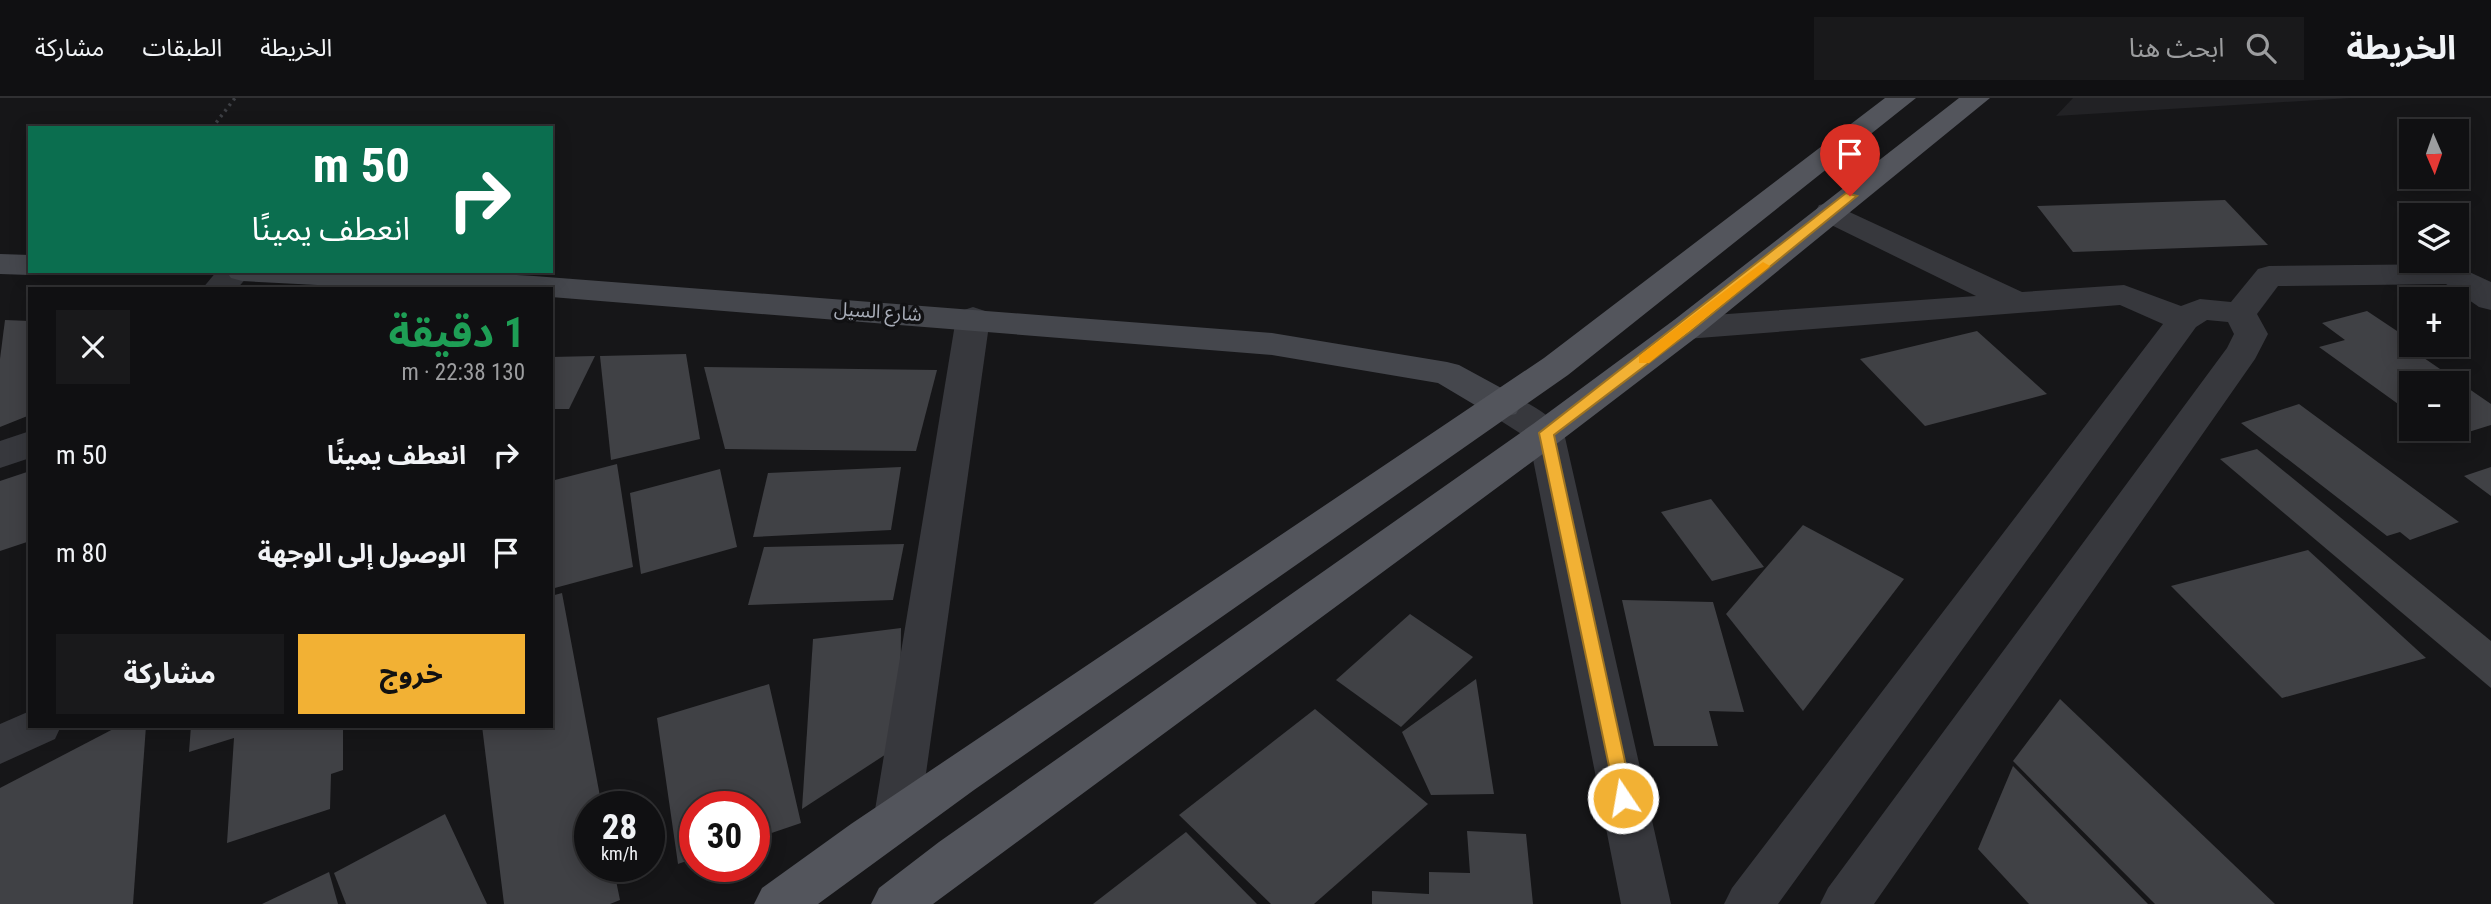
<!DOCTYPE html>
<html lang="ar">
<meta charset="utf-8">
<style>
:root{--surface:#101012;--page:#19191b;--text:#f1f3f6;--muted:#9c9d9f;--line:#303032;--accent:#f2b134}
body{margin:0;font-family:"Roboto Condensed","Noto Sans Arabic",sans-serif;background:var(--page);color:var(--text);direction:rtl;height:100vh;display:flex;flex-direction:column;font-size:26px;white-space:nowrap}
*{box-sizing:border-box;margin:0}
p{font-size:23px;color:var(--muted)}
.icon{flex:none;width:38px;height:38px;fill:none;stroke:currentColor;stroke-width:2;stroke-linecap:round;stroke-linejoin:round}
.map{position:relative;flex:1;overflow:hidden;direction:ltr}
.sheet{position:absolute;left:28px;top:189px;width:525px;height:441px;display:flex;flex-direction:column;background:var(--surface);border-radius:0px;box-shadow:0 4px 18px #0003,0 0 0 2px var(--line);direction:rtl}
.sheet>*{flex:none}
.hud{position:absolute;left:28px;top:28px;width:525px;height:147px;border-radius:0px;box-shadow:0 4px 18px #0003,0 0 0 2px var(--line);direction:rtl;background:#0b6e4f;color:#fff;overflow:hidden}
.needle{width:46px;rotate:178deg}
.buttons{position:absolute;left:2399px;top:21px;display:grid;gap:14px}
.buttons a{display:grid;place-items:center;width:70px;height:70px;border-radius:0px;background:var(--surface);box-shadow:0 4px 18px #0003,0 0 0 2px var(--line);font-size:35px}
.speed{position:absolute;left:574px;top:693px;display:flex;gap:14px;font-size:35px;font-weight:700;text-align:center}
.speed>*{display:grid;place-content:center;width:91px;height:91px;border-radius:50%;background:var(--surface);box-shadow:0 4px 18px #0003,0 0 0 2px var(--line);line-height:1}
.speed small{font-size:18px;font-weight:400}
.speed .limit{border:10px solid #d22;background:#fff;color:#111}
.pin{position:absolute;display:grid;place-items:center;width:60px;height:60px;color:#fff;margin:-72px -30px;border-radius:50% 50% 50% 0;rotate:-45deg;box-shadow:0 0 7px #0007}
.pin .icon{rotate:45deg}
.me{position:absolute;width:77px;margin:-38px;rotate:348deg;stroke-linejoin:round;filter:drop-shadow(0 0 5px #0008)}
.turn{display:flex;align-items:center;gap:24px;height:147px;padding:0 28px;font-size:32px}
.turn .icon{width:91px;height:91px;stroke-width:2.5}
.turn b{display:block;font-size:49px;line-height:60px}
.round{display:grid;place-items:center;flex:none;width:74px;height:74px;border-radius:0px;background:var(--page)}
.overview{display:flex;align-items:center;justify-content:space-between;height:119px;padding:0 28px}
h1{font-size:42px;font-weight:700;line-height:52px;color:#1e9e55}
.action{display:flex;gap:14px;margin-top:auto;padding:14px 28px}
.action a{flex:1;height:80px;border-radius:0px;background:var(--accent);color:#111;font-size:28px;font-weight:700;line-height:80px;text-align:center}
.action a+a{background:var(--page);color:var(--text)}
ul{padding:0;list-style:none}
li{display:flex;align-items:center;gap:21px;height:98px;padding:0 28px}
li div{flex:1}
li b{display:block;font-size:26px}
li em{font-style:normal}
header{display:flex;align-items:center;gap:42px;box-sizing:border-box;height:98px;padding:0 35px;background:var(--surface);border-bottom:2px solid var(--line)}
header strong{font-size:33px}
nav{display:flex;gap:38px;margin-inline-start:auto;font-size:24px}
.search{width:490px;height:63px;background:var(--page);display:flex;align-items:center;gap:18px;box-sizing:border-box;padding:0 24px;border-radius:0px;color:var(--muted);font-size:26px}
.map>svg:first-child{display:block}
.built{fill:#222225}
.building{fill:#404145}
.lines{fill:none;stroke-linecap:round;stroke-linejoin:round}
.path{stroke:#3d3f44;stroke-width:3.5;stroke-dasharray:2.5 4.5;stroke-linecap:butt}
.street{fill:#37383d;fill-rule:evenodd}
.secondary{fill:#45474d;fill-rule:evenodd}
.primary{fill:#53555c;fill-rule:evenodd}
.route{fill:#f2b134;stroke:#9d7322;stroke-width:2}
.slow{fill:#f59e0b}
.labels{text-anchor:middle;stroke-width:7;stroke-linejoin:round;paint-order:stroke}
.street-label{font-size:19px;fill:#a8adb8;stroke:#111113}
</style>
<header>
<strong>الخريطة</strong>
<div class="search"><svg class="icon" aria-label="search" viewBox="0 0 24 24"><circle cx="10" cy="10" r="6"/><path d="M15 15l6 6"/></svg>ابحث هنا</div>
<nav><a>الخريطة</a><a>الطبقات</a><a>مشاركة</a></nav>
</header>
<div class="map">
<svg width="2491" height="806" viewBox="0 0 2491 806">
<rect width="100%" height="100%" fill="#161618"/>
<polygon class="built" points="2073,0 2351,0 2056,18"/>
<g class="building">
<polygon points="2225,102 2268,147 2073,154 2037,108"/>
<polygon points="2367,213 2412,243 2408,249 2491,306 2491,327 2446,341 2432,331 2457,331 2457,285 2412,285 2412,316 2319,249 2345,242 2322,225"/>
<polygon points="5,222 30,223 30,317 0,329 0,261"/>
<polygon points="1977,233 2047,296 1925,328 1860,261"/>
<polygon points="686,256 700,341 611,362 600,258"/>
<polygon points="595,258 569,311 551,311 551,259"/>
<polygon points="704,269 937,272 916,353 725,351"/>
<polygon points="2299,306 2459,424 2410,442 2400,434 2387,438 2241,325"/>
<polygon points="2257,351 2491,543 2491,590 2220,361"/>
<polygon points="617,366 633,469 551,491 551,383"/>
<polygon points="901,369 891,432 753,439 768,375"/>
<polygon points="2491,369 2491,398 2464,378"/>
<polygon points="720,371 737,449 641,476 630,395"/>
<polygon points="30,373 30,443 0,453 0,383"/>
<polygon points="1711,401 1764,469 1712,483 1661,414"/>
<polygon points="1803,427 1904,481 1803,613 1726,516"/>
<polygon points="904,446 893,502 748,507 764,449"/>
<polygon points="2308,452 2426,560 2282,600 2171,488"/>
<polygon points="562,495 602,709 590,709 590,768 613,768 620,802 610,806 504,806 482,628 551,628 551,498"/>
<polygon points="1622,502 1713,504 1744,614 1709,613 1718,648 1654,648"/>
<polygon points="1410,516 1473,559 1401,629 1336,582"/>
<polygon points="901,530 900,647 802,711 813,541"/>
<polygon points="1476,581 1494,696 1431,697 1402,634"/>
<polygon points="769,586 801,725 754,741 754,709 695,709 695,760 678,766 657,620"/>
<polygon points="2060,601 2275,806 2155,806 2013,663"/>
<polygon points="1315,611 1428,706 1314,806 1271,806 1179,717"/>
<polygon points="119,628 146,628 133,806 0,806 0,690"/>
<polygon points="191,628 343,628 343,672 331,676 330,711 227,745 234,640 189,654"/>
<polygon points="2013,668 2148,806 2029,806 1978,751"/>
<polygon points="445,716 487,806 346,806 334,775"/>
<polygon points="1467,733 1526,736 1533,806 1372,806 1372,793 1429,796 1429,774 1470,775"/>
<polygon points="1186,734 1257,806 1093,806"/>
<polygon points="329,774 338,806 262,806"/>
</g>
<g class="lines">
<polyline class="path" points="212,30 235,0"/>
<g class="street">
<polygon points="1830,105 2022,194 2124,187 2181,208 2200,201 2231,204 2258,171 2269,168 2452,166 2491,184 2491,212 2479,209 2446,186 2278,188 2257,216 2268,236 2255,261 1874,806 1820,806 1828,790 2227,250 2234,236 2228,224 2207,222 2196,229 1778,806 1724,806 1732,790 2163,226 2120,207 1686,241 1674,238 1669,230 1674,222 1686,219 1976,198 1819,121 1815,114 1819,107"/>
<polygon points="217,173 252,173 237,191 202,191"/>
<polygon points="973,209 985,213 990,220 920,718 914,733 897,739 880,733 874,718 956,220 961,213"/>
<path d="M1503,295C1523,301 1553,317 1564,335L1671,806H1621L1529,341L1490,316L1485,307L1490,298Z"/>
<polygon points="30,333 30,360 0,370 0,343"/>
<polygon points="30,613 30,628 61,628 55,641 0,666 0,626"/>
</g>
<g class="secondary">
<polygon points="0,156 30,157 30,173 42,173 30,177 0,176"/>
<polygon points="226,173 440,173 534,178 1272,235 1447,264 1459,267 1516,298 1521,307 1516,316 1503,319 1490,316 1438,285 1272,257 551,199 551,191 395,191 242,183 231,180"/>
</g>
<g class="primary">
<polygon points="1885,0 1916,0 1568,277 974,692 818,806 754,806 762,790 851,726 1544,260"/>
<polygon points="1959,0 1990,0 1698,238 1559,344 933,806 871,806 879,790 939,744 1533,326 1674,222"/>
</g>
</g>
<polygon class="route" points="1846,95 1857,98 1691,233 1554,337 1633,700 1630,706 1617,706 1539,335"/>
<polygon class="slow" points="1763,164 1770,168 1768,170 1649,265 1639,265 1639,258"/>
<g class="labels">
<g class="street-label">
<text transform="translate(878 213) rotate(4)" y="7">شارع السيل</text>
</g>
</g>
</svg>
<div class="buttons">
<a><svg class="needle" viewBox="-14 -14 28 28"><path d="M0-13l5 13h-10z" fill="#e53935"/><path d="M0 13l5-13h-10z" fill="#9c9d9f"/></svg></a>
<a><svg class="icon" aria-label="layers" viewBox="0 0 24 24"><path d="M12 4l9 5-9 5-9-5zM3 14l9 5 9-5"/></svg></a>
<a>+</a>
<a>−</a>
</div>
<div class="speed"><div>28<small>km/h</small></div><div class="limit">30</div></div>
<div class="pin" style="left:1850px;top:98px;background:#d93025"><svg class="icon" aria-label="arrive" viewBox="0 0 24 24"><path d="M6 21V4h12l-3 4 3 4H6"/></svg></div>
<svg class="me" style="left:1623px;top:700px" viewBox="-20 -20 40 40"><circle r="17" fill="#f2b134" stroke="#fff" stroke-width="3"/><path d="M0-11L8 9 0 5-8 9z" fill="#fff"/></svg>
<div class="hud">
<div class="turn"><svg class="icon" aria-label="right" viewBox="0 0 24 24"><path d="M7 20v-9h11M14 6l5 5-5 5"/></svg><div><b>50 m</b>انعطف يمينًا</div></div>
</div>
<section class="sheet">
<div class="overview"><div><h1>1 دقيقة</h1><p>130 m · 22:38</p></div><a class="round"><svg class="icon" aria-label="close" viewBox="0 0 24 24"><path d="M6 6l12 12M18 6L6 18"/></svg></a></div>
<ul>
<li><svg class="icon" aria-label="right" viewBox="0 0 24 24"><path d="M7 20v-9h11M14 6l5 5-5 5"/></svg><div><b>انعطف يمينًا</b></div><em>50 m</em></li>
<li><svg class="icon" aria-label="arrive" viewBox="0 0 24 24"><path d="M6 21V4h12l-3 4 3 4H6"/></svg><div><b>الوصول إلى الوجهة</b></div><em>80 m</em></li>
</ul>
<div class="action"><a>خروج</a><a>مشاركة</a></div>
</section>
</div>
